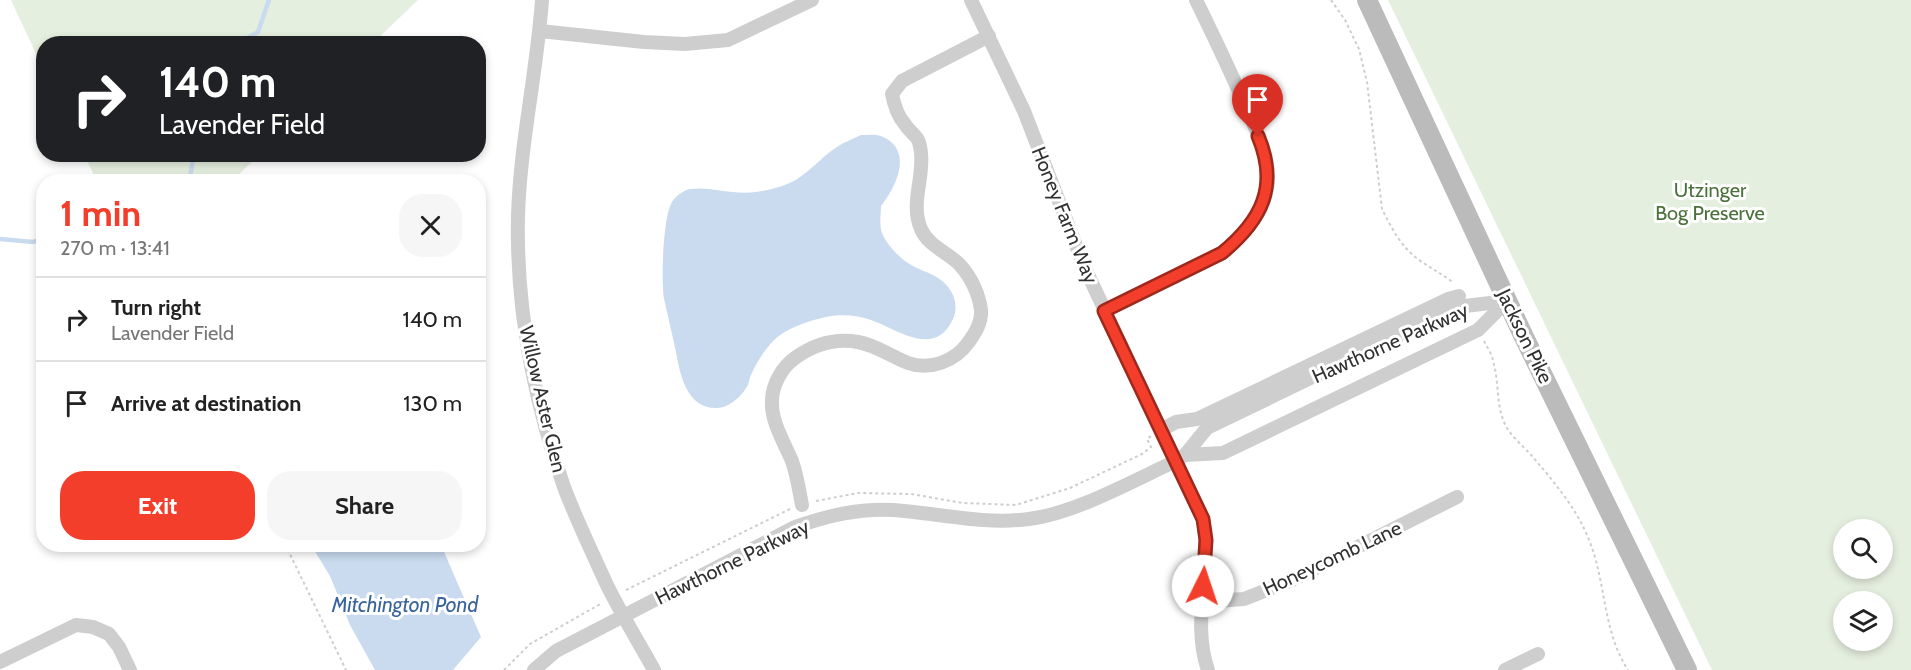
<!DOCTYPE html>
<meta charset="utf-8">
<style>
:root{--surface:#fff;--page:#f6f6f6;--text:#222;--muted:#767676;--line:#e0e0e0;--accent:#f23e2a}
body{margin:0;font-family:Cabin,sans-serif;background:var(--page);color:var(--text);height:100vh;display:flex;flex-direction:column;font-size:22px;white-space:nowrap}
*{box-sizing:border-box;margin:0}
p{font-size:20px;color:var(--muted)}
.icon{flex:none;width:33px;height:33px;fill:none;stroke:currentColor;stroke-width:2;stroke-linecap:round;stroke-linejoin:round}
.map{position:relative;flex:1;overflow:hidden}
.drawer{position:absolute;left:36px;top:174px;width:450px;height:378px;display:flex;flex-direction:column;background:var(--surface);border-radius:24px;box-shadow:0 3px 9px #0003}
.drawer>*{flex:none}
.top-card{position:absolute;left:36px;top:36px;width:450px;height:126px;border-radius:24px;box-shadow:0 3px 9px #0003;background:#202124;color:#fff;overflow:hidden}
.buttons{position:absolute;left:1833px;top:519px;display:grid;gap:12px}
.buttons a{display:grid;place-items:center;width:60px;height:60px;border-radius:50%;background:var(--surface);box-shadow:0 3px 9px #0003;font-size:30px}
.pin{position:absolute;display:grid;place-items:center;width:51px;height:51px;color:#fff;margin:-62px -26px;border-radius:50% 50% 50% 0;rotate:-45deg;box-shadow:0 0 6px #0007}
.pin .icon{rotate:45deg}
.me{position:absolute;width:66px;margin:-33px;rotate:4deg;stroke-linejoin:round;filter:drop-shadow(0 0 4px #0008)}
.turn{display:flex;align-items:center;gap:21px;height:126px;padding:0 24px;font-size:27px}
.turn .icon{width:78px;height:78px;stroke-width:2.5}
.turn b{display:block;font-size:42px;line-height:51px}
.round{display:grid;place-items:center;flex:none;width:63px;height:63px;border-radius:24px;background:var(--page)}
.overview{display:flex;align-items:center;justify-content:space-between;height:102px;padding:0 24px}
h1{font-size:36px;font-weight:700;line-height:45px;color:var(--accent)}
.cta{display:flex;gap:12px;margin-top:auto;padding:12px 24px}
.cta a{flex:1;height:69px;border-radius:24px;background:var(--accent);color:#fff;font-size:24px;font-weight:700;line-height:69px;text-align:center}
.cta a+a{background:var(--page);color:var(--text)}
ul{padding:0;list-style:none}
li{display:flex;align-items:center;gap:18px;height:84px;padding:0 24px;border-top:2px solid var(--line)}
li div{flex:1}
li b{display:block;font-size:22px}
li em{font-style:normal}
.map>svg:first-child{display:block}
.green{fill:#e5efdf;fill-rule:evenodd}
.water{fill:#cadbef}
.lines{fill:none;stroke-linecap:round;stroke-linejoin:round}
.stream{stroke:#cadbef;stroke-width:4.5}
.path{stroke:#cecece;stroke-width:2;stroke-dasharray:3 3;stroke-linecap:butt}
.street{stroke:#cecece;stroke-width:14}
.secondary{stroke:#bbb;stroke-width:20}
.route-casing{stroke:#9d281b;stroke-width:15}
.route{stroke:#f23e2a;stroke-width:10}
.labels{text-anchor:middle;stroke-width:6;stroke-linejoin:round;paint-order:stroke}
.park-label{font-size:20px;fill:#4b713b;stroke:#fff}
.street-label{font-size:20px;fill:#313131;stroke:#fff}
.water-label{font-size:21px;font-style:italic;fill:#38649b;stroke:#fff}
</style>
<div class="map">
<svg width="1911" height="670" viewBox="0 0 1911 670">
<rect width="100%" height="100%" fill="#fff"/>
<g class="green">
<polygon points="11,0 418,0 373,43 44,44 43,69"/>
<path d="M1388,0H1911V670H1712ZM1844,530H1882V568H1844ZM1844,602H1882V640H1844Z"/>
<polygon points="84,155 259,155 231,182 97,181"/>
</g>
<g class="water">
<path d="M861,135C867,135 875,134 881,136C914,149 897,186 881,206C881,214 879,225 882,233C886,243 896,254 905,261C921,273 942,273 952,293C956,301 957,310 953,319C935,359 897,329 871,320C858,315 839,314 826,317C808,321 786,328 773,341C764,351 756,363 751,375C749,379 749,385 746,388C741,397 728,408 717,408C687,409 680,375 676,352C672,334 668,316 664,299C661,281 663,220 671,204C674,197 684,189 692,189C705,187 720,191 733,192C749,194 767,191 782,186C805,179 817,160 837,147C844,142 853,139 861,135Z"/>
<polygon points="311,545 441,545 481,637 453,670 375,670 350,625 330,576"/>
</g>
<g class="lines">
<g class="stream">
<polyline points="237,44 258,32 269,0"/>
<polyline points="189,182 194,154"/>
<polyline points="0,239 33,242 44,238"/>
</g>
<g class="path">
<path d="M1331,0L1345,20L1359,49L1367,82L1382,209C1391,227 1401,247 1418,259C1430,268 1442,274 1454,283"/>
<path d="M1484,341C1487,347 1492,354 1493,361C1500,384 1495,407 1507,428C1513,438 1524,447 1532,456C1553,481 1574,505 1587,535C1607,580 1601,628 1628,670"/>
<polyline points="816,501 858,493 911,494 963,503 1016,505 1070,488 1142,454 1151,447 1147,439 1151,436"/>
<polyline points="285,544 346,670"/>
<polyline points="626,590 790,509"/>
<polyline points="504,670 530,644 602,603"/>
</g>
<g class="street">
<path d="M542,0C537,72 520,144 518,216C516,307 534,401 564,487C576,519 592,552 606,583C620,612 638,641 654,670"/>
<path d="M971,0L1024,111L1084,266L1203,519C1212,569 1191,622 1208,670"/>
<polyline points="540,31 644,42 685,44 728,40 812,0"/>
<path d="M1104,311L1222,253C1245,234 1268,210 1268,177C1268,154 1258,133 1248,112C1232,74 1214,37 1196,0"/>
<polyline points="1161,430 1176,422 1197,419 1448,299 1459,296"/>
<polyline points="1185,455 1223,453 1478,330 1507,301"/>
<path d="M802,505C799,490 797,475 792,461C784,442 771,422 772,401C772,385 782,367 795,358C813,345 835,338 858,342C876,345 892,357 908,363C930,371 955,361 968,343C975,334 982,322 981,310C979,294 971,277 960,265C949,253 928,246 921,229C910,204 924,178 921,153C919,133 913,137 904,123C897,115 894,104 892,94L902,81L989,36"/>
<polyline points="1203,602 1244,599 1290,581 1457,497"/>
<polyline points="0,662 76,625 93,627 109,634 119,647 130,670"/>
<path d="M534,670L556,651L795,527C827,516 858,508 893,510C938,513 983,525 1029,519C1076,513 1132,481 1176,461L1185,455L1207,428L1408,331L1465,306L1507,301"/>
<polyline points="1505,670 1538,654"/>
</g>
<polyline class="secondary" points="1367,0 1523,335 1687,670"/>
</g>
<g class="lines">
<defs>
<path id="route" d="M1203,586L1206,540L1203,519L1104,311L1222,253C1262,220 1279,186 1258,136"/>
</defs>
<use href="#route" class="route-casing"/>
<use href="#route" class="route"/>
</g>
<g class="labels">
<g class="park-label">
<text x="1710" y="197">Utzinger<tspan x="1710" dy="23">Bog Preserve</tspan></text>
</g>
<g class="street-label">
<text transform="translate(1065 215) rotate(68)" y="7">Honey Farm Way</text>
<text transform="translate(1525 336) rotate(64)" y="7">Jackson Pike</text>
<text transform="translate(1390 343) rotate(-24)" y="7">Hawthorne Parkway</text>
<text transform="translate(543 399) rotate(77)" y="7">Willow Aster Glen</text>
<text transform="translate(1332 558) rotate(-25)" y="7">Honeycomb Lane</text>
<text transform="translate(732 562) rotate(-26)" y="7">Hawthorne Parkway</text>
</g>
<g class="water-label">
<text x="405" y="612">Mitchington Pond</text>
</g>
</g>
</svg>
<div class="buttons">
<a><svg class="icon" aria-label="search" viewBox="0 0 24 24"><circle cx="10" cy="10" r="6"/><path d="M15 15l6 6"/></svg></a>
<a><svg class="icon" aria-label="layers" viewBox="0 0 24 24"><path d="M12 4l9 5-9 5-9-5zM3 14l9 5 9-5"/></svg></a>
</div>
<div class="pin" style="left:1258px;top:136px;background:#d93025"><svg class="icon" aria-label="arrive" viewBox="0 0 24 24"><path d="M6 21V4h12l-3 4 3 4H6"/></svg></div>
<svg class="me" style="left:1203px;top:586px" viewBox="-20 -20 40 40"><circle r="19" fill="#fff"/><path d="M0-13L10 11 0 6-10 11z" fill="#f23e2a"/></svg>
<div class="top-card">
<div class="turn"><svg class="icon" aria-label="right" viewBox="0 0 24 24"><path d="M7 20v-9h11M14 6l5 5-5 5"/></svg><div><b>140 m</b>Lavender Field</div></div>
</div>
<section class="drawer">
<div class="overview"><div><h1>1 min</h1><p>270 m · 13:41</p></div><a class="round"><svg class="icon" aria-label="close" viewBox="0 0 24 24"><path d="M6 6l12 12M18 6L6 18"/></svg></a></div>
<ul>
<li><svg class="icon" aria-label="right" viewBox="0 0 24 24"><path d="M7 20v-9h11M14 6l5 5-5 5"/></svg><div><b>Turn right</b><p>Lavender Field</p></div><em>140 m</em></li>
<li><svg class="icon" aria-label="arrive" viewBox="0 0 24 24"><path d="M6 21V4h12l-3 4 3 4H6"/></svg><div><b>Arrive at destination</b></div><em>130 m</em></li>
</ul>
<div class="cta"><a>Exit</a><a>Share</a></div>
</section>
</div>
